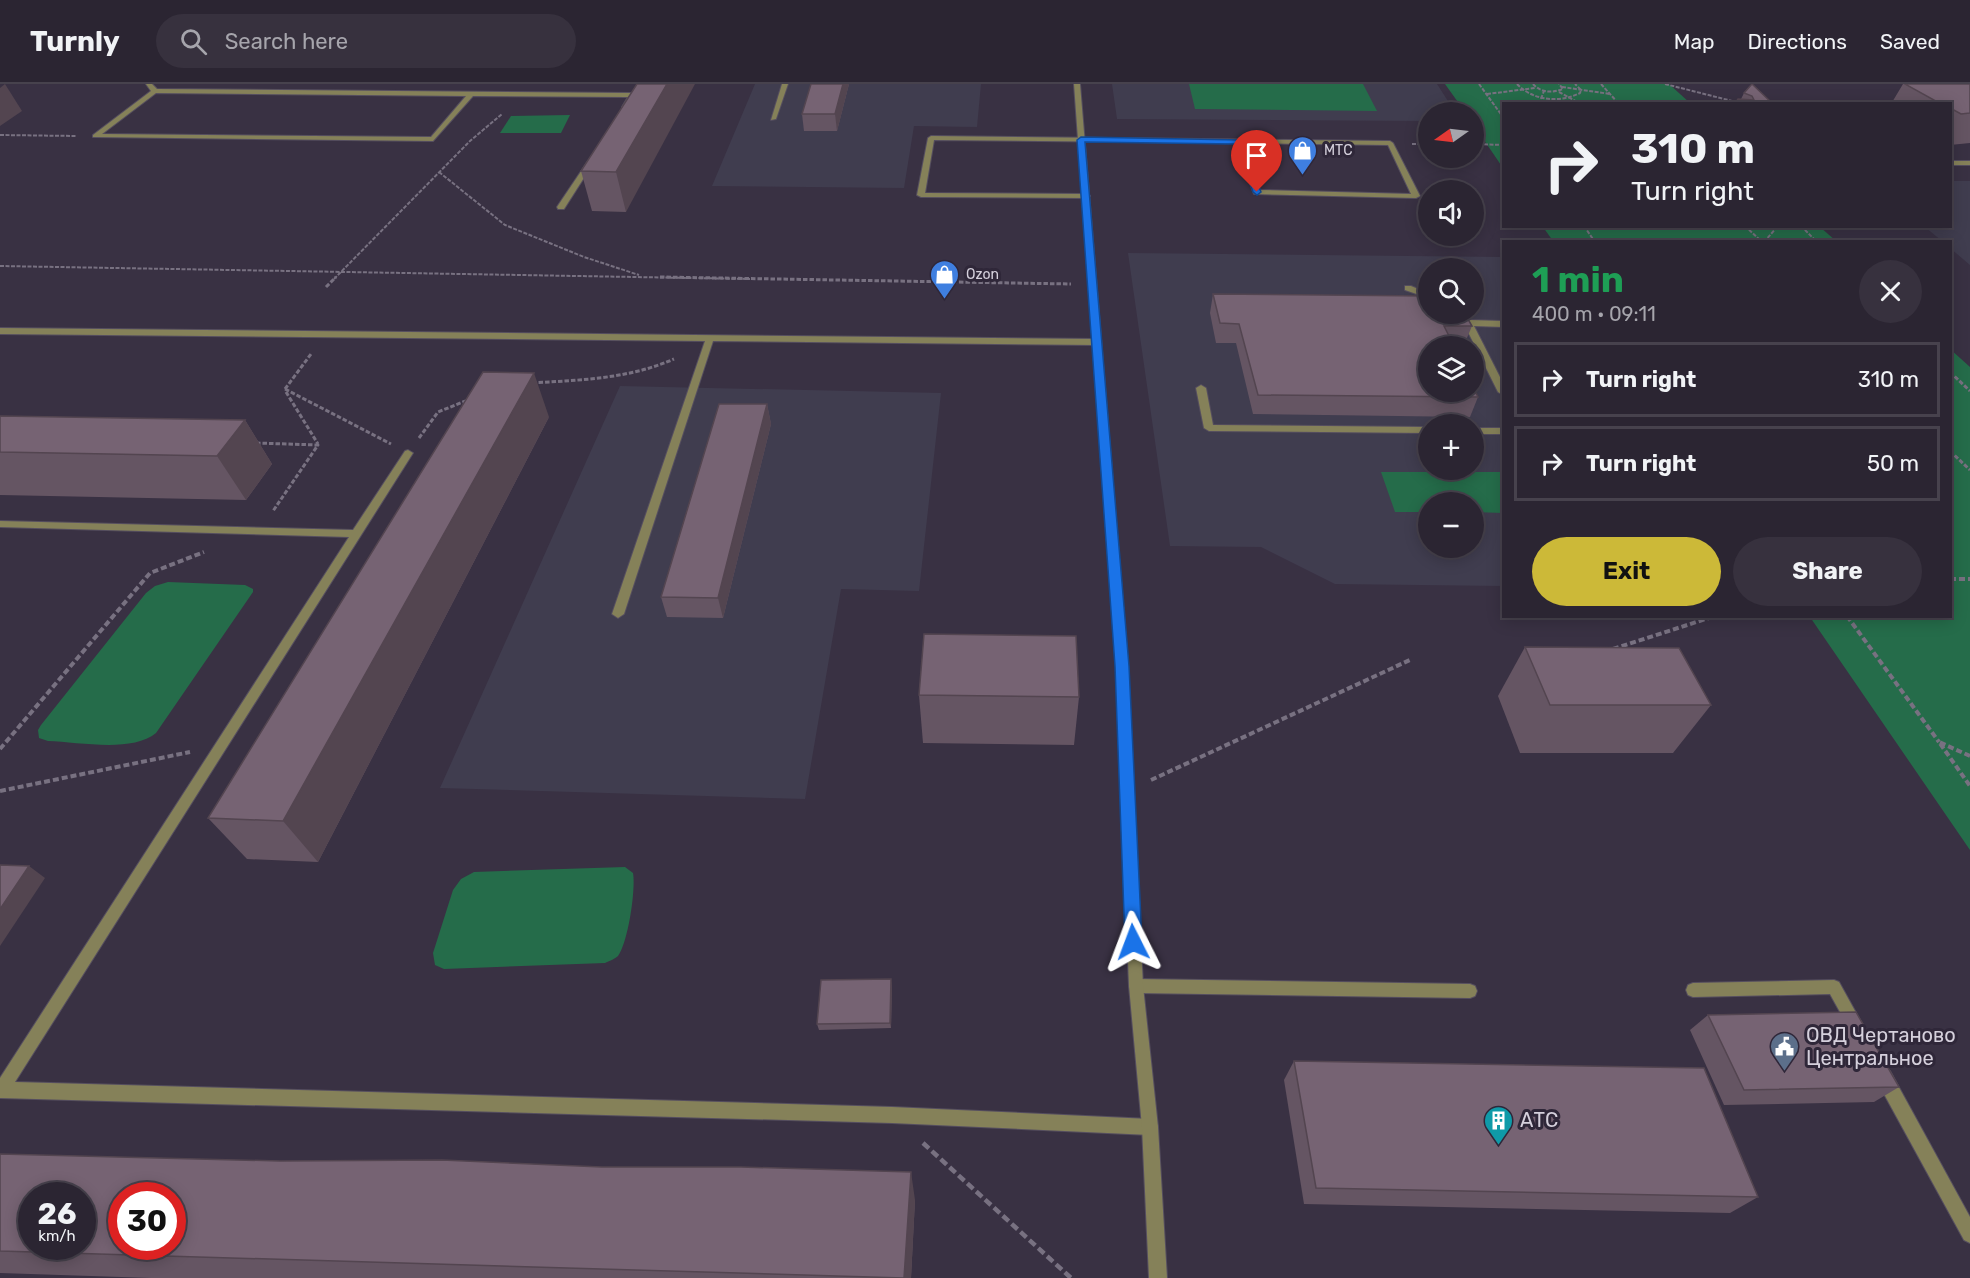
<!DOCTYPE html>
<meta charset="utf-8">
<style>
:root{--surface:#2b2532;--page:#37313e;--text:#f1f3f6;--muted:#a6a5ac;--line:#47424d;--accent:#ccb938}
body{margin:0;font-family:Rubik,sans-serif;background:var(--page);color:var(--text);height:100vh;display:flex;flex-direction:column;font-size:22px;white-space:nowrap}
*{box-sizing:border-box;margin:0}
p{font-size:20px;color:var(--muted)}
.icon{flex:none;width:33px;height:33px;fill:none;stroke:currentColor;stroke-width:2;stroke-linecap:round;stroke-linejoin:round}
.map{position:relative;flex:1;overflow:hidden}
.side{position:absolute;left:1502px;top:156px;width:450px;height:378px;display:flex;flex-direction:column;background:var(--surface);border-radius:0px;box-shadow:0 3px 15px #0003,0 0 0 2px var(--line)}
.side>*{flex:none}
.banner{position:absolute;left:1502px;top:18px;width:450px;height:126px;border-radius:0px;box-shadow:0 3px 15px #0003,0 0 0 2px var(--line);background:#2b2532;color:var(--text);overflow:hidden}
.needle{width:39px;rotate:256deg}
.tools{position:absolute;left:1418px;top:18px;display:grid;gap:12px}
.tools a{display:grid;place-items:center;width:66px;height:66px;border-radius:50%;background:var(--surface);box-shadow:0 3px 15px #0003,0 0 0 2px var(--line);font-size:30px}
.speed{position:absolute;left:18px;top:1098px;display:flex;gap:12px;font-size:30px;font-weight:700;text-align:center}
.speed>*{display:grid;place-content:center;width:78px;height:78px;border-radius:50%;background:var(--surface);box-shadow:0 3px 15px #0003,0 0 0 2px var(--line);line-height:1}
.speed small{font-size:15px;font-weight:400}
.speed .limit{border:9px solid #d22;background:#fff;color:#111}
.pin{position:absolute;display:grid;place-items:center;width:51px;height:51px;color:#fff;margin:-62px -26px;border-radius:50% 50% 50% 0;rotate:-45deg;box-shadow:0 0 6px #0007}
.pin .icon{rotate:45deg}
.me{position:absolute;width:66px;margin:-33px;rotate:357deg;stroke-linejoin:round;filter:drop-shadow(0 0 4px #0008)}
.turn{display:flex;align-items:center;gap:21px;height:126px;padding:0 30px;font-size:27px}
.turn .icon{width:78px;height:78px;stroke-width:2.5}
.turn b{display:block;font-size:42px;line-height:51px}
.round{display:grid;place-items:center;flex:none;width:63px;height:63px;border-radius:32px;background:var(--page)}
.head{display:flex;align-items:center;justify-content:space-between;height:102px;padding:0 30px}
h1{font-size:36px;font-weight:700;line-height:45px;color:#1e9e55}
.action{display:flex;gap:12px;margin-top:auto;padding:12px 30px}
.action a{flex:1;height:69px;border-radius:36px;background:var(--accent);color:#111;font-size:24px;font-weight:700;line-height:69px;text-align:center}
.action a+a{background:var(--page);color:var(--text)}
ul{padding:0;list-style:none}
li{display:flex;align-items:center;gap:18px;height:75px;margin:0 12px 9px;padding:0 18px;border:3px solid var(--line);border-radius:0px}
li div{flex:1}
li b{display:block;font-size:22px}
li em{font-style:normal}
header{display:flex;align-items:center;gap:36px;box-sizing:border-box;height:84px;padding:0 30px;background:var(--surface);border-bottom:2px solid var(--line)}
header strong{font-size:28px}
nav{display:flex;gap:33px;margin-inline-start:auto;font-size:21px}
.search{width:420px;height:54px;background:var(--page);display:flex;align-items:center;gap:15px;box-sizing:border-box;padding:0 21px;border-radius:33px;color:var(--muted);font-size:22px}
.map>svg:first-child{display:block}
.education{fill:#403d4f;fill-rule:evenodd}
.green{fill:#256c4a}
.lines{fill:none;stroke-linecap:round;stroke-linejoin:round}
.service-casing{stroke:#554e5f;stroke-width:2}
.minor-casing{stroke:#554e5f;stroke-width:2}
.path-far3{stroke:#787181;stroke-width:2;stroke-dasharray:4 1.5;stroke-linecap:butt}
.path-far2{stroke:#787181;stroke-width:3;stroke-dasharray:4.5 2;stroke-linecap:butt}
.path-far1{stroke:#787181;stroke-width:4;stroke-dasharray:6 3;stroke-linecap:butt}
.path{stroke:#787181;stroke-width:4.5;stroke-dasharray:8 4;stroke-linecap:butt}
.service{fill:#858159;fill-rule:evenodd}
.minor{fill:#858159;fill-rule:evenodd}
.wall{fill:#655563}
.shaded-wall{fill:#534550}
.building{fill:#766373;stroke:#534550;stroke-width:1.5;fill-rule:evenodd}
.route{fill:#1a73e8;stroke:#114b97;stroke-width:1.5}
.labels{text-anchor:middle;stroke-width:6;stroke-linejoin:round;paint-order:stroke}
.far-poi-label{font-size:14px;fill:#d5d0dc;stroke:#2f2739;text-anchor:start}
.near-poi-label{font-size:20px;fill:#d5d0dc;stroke:#2f2739;text-anchor:start}
</style>
<header>
<strong>Turnly</strong>
<div class="search"><svg class="icon" aria-label="search" viewBox="0 0 24 24"><circle cx="10" cy="10" r="6"/><path d="M15 15l6 6"/></svg>Search here</div>
<nav><a>Map</a><a>Directions</a><a>Saved</a></nav>
</header>
<div class="map">
<svg width="1970" height="1194" viewBox="0 0 1970 1194">
<rect width="100%" height="100%" fill="#393143"/>
<g class="education">
<polygon points="755,0 981,0 977,43 914,42 904,104 712,102"/>
<polygon points="1112,0 1437,0 1455,28 1428,28 1428,37 1117,35"/>
<polygon points="1950,97 1970,97 1970,181 1950,164 1950,158 1942,157 1925,143 1950,142"/>
<path d="M1128,169L1503,173V502L1335,500L1261,463L1170,462ZM1428,184H1473V230H1428ZM1428,262H1473V308H1428ZM1428,340H1473V386H1428ZM1428,418H1473V464H1428Z"/>
<polygon points="620,302 941,309 919,507 841,505 805,715 440,704"/>
</g>
<g class="green">
<polygon points="1189,0 1363,0 1377,27 1195,25"/>
<polygon points="1445,0 1669,0 1690,19 1503,20 1503,84 1473,40 1473,28 1465,28"/>
<polygon points="570,31 561,49 500,49 511,32"/>
<polygon points="1543,143 1820,143 1836,157 1553,157"/>
<polygon points="1950,265 1970,283 1970,766 1810,533 1950,532"/>
<polygon points="1381,388 1503,388 1503,429 1473,428 1473,418 1428,418 1428,428 1395,428"/>
<path d="M168,498L245,501L253,505V508L156,649C132,669 79,658 48,657L39,654L38,646L41,641L146,509L155,502Z"/>
<path d="M625,783L633,789C636,805 628,859 618,872C615,875 609,877 605,879L444,885L435,881L433,869L453,806L461,795L474,788Z"/>
</g>
<g class="lines">
<defs>
<g id="service">
<path d="M146,0H152L157,5L632,9L635,11L627,24L625,25L622,23L628,13L473,12L433,57L93,53V51L151,7ZM156,9L466,12L431,53L102,50Z"/>
<polygon points="782,0 788,0 776,35 771,36"/>
<path d="M931,52L1390,57L1393,59L1420,112L1416,114L1254,110L1235,59L934,56L925,109L1086,110L1090,112L1086,114L921,113L917,111L928,54ZM1242,59L1388,61L1411,110L1260,106Z"/>
<polygon points="588,77 594,78 564,125 558,125 557,123"/>
<rect x="1950" y="77" width="20" height="4"/>
<polygon points="1405,202 1411,202 1428,209 1428,214 1405,206"/>
<polygon points="1453,230 1462,230 1470,236 1503,237 1503,243 1474,242 1503,299 1503,311 1498,308 1464,240"/>
<polygon points="0,244 1097,255 1101,258 1097,261 713,257 624,530 618,534 612,530 705,257 0,250"/>
<polygon points="1201,301 1206,304 1213,341 1428,343 1428,349 1209,347 1204,344 1196,304"/>
<rect x="1473" y="344" width="30" height="6"/>
<polygon points="408,366 413,369 15,998 892,1023 1150,1035 1156,1037 1158,1043 1156,1049 1150,1051 892,1039 0,1014 0,994 349,453 0,443 0,437 353,446 405,367"/>
<polygon points="1136,895 1470,900 1475,902 1477,907 1475,912 1470,914 1136,909 1131,907 1129,902 1131,897"/>
<polygon points="1834,896 1839,898 1860,936 1863,941 1860,946 1855,948 1850,946 1830,910 1693,913 1688,911 1686,906 1688,901 1693,899"/>
<polygon points="1884,985 1890,987 1970,1133 1970,1159 1964,1156 1878,999 1876,993 1878,987"/>
</g>
<polygon id="minor" points="1074,0 1080,0 1128,582 1143,902 1158,1043 1167,1194 1149,1194 1142,1043 1129,902 1116,582"/>
</defs>
<use href="#service" class="service-casing"/>
<use href="#minor" class="minor-casing"/>
<g class="path-far3">
<polyline points="1479,0 1503,33"/>
<path d="M1517,0C1533,17 1560,19 1580,9L1581,6L1575,0"/>
<path d="M1533,0C1541,9 1552,9 1563,5L1559,0"/>
<polyline points="1601,0 1619,20"/>
<polyline points="1665,0 1740,19"/>
<polyline points="1562,3 1610,10"/>
<polyline points="1559,8 1581,20"/>
<polyline points="1487,10 1535,4"/>
<polyline points="1539,20 1544,7"/>
<polyline points="0,51 76,52"/>
<polyline points="1412,60 1428,60"/>
<polyline points="1473,60 1503,61"/>
<polyline points="439,88 505,141 584,173 639,191"/>
<polyline points="1584,142 1595,158"/>
<polyline points="1745,142 1762,158"/>
<polyline points="1801,142 1817,158"/>
<polyline points="1764,158 1778,142"/>
<polyline points="0,182 750,195"/>
<polyline points="334,195 470,57 502,30"/>
</g>
<g class="path-far2">
<polyline points="660,193 1071,200"/>
<polyline points="326,203 336,193"/>
<polyline points="1950,288 1970,307"/>
<path d="M532,299C581,296 628,295 674,275"/>
<polyline points="285,305 391,360"/>
<polyline points="285,305 311,270"/>
<polyline points="286,308 318,360"/>
<polyline points="419,354 438,328 468,316"/>
<polyline points="256,359 318,361 273,427"/>
<polyline points="1950,367 1970,386"/>
</g>
<g class="path-far1">
<polyline points="1950,495 1970,495"/>
<polyline points="1847,532 1939,658"/>
<polyline points="1613,565 1715,532"/>
<polyline points="0,665 150,489 204,468"/>
<polyline points="1970,672 1939,658 1970,702"/>
<polyline points="1151,696 1412,575"/>
<polyline points="0,707 190,668"/>
</g>
<polyline class="path" points="923,1059 1071,1194"/>
<use href="#service" class="service"/>
<use href="#minor" class="minor"/>
</g>
<g class="wall">
<polygon points="637,0 626,128 592,127 581,87"/>
<polygon points="849,0 837,47 804,47 802,30"/>
<polygon points="1752,0 1773,20 1735,20 1736,18 1743,16 1741,15 1744,9"/>
<polygon points="1903,0 1970,0 1970,59 1950,61 1950,20 1891,20"/>
<polygon points="1213,210 1472,242 1464,261 1453,261 1478,313 1470,333 1253,330 1236,259 1216,259 1210,229"/>
<polygon points="767,320 771,340 723,534 667,533 661,513"/>
<polygon points="0,332 245,336 272,380 246,416 0,411"/>
<polygon points="549,333 318,778 247,775 208,734"/>
<polygon points="1525,563 1711,621 1673,669 1520,669 1498,612"/>
<polygon points="919,611 1079,613 1074,661 923,659"/>
<polygon points="892,901 891,944 819,946 817,940"/>
<polygon points="1708,931 1899,1003 1874,1018 1724,1021 1690,946"/>
<polygon points="1294,977 1758,1113 1730,1129 1304,1120 1284,996"/>
<polygon points="0,1070 280,1077 915,1116 911,1194 151,1194 0,1189"/>
</g>
<g class="shaded-wall">
<polygon points="5,0 22,27 0,42 0,4"/>
<polygon points="667,0 695,0 626,128 616,88"/>
<polygon points="843,0 849,0 837,47 835,30"/>
<polygon points="534,289 549,333 318,778 283,737"/>
<polygon points="767,320 771,340 723,534 718,514"/>
<polygon points="245,336 272,380 246,416 217,372"/>
<polygon points="29,782 45,794 0,862 0,825"/>
<polygon points="891,895 892,901 891,944 890,939"/>
<polygon points="911,1088 915,1116 911,1194 904,1194"/>
</g>
<g class="building">
<polygon points="637,0 667,0 616,88 581,87"/>
<polygon points="811,0 843,0 835,30 802,30"/>
<polygon points="1752,0 1773,20 1737,20 1736,18 1738,15 1754,16 1752,12 1744,9"/>
<polygon points="1905,0 1970,0 1970,29 1961,30 1950,24 1950,20 1941,20"/>
<polygon points="1213,210 1428,212 1428,230 1465,230 1472,242 1444,242 1454,262 1428,262 1428,308 1473,308 1473,303 1478,313 1258,311 1239,240 1220,239"/>
<polygon points="483,288 534,289 283,737 208,734"/>
<polygon points="719,320 767,320 718,514 661,513"/>
<polygon points="0,332 245,336 217,372 0,368"/>
<polygon points="924,550 1076,552 1079,613 919,611"/>
<polygon points="1525,563 1679,564 1711,621 1550,621"/>
<polygon points="0,781 29,782 0,825"/>
<polygon points="891,895 890,939 817,940 821,896"/>
<polygon points="1856,928 1899,1003 1744,1006 1708,931"/>
<polygon points="1294,977 1704,984 1758,1113 1316,1104"/>
<path d="M0,1070L280,1077L442,1076L602,1083H741L911,1088L904,1194L0,1167ZM32,1112H82V1162H32ZM122,1112H172V1162H122Z"/>
</g>
<polygon class="route" points="1081,53 1241,56 1261,108 1257,111 1253,108 1235,60 1085,58 1129,582 1142,858 1139,864 1133,866 1128,864 1125,858 1115,582 1077,56"/>
<defs>
<symbol id="shop-pin" viewBox="-11 -11 22 30"><path d="M0 17L-7.5 6A9.5 9.5 0 1 1 7.5 6Z" fill="#3f7fe0" stroke="#2f2739"/><path d="M-5-2.5h2.3a2.7 3.5 0 0 1 5.4 0H5L5.5 6h-11ZM-1.5-2.5h3a1.5 2.3 0 0 0-3 0Z" fill="#fff"/></symbol>
<symbol id="civic-pin" viewBox="-11 -11 22 30"><path d="M0 17L-7.5 6A9.5 9.5 0 1 1 7.5 6Z" fill="#5c6f8a" stroke="#2f2739"/><path d="M-.6-6.5H3V-4.5H.6V-3L4-1V1h2V6H-6V1h2V-1L-.6-3ZM-1.2 2.5V6h2.4V2.5Z" fill="#fff"/></symbol>
<symbol id="building-pin" viewBox="-11 -11 22 30"><path d="M0 17L-7.5 6A9.5 9.5 0 1 1 7.5 6Z" fill="#0f9aa8" stroke="#2f2739"/><path d="M-4-6H4V6H1V3H-1V6H-4ZM-2.5-4.3h1.7v1.8h-1.7ZM.8-4.3h1.7v1.8H.8ZM-2.5-1h1.7V.8h-1.7ZM.8-1h1.7V.8H.8Z" fill="#fff"/></symbol>
</defs>
<g fill-rule="evenodd">
<use href="#shop-pin" x="1286" y="50" width="33" height="45"/>
<use href="#shop-pin" x="928" y="174" width="33" height="45"/>
<use href="#civic-pin" x="1768" y="946" width="33" height="45"/>
<use href="#building-pin" x="1482" y="1020" width="33" height="45"/>
</g>
<g class="labels">
<g class="far-poi-label">
<text x="1324" y="71">МТС</text>
<text x="966" y="195">Ozon</text>
</g>
<g class="near-poi-label">
<text x="1806" y="958">ОВД Чертаново<tspan x="1806" dy="23">Центральное</tspan></text>
<text x="1520" y="1043">АТС</text>
</g>
</g>
</svg>
<div class="tools">
<a><svg class="needle" viewBox="-14 -14 28 28"><path d="M0-13l5 13h-10z" fill="#e53935"/><path d="M0 13l5-13h-10z" fill="#a6a5ac"/></svg></a>
<a><svg class="icon" aria-label="sound" viewBox="0 0 24 24"><path d="M4 9h4l5-4v14l-5-4H4zM17 9q2 3 0 6"/></svg></a>
<a><svg class="icon" aria-label="search" viewBox="0 0 24 24"><circle cx="10" cy="10" r="6"/><path d="M15 15l6 6"/></svg></a>
<a><svg class="icon" aria-label="layers" viewBox="0 0 24 24"><path d="M12 4l9 5-9 5-9-5zM3 14l9 5 9-5"/></svg></a>
<a>+</a>
<a>−</a>
</div>
<div class="speed"><div>26<small>km/h</small></div><div class="limit">30</div></div>
<div class="pin" style="left:1257px;top:108px;background:#d93025"><svg class="icon" aria-label="arrive" viewBox="0 0 24 24"><path d="M6 21V4h12l-3 4 3 4H6"/></svg></div>
<svg class="me" style="left:1133px;top:858px" viewBox="-20 -20 40 40"><path d="M0-17L14 15 0 8-14 15z" fill="#1a73e8" stroke="#fff" stroke-width="4"/></svg>
<div class="banner">
<div class="turn"><svg class="icon" aria-label="right" viewBox="0 0 24 24"><path d="M7 20v-9h11M14 6l5 5-5 5"/></svg><div><b>310 m</b>Turn right</div></div>
</div>
<section class="side">
<div class="head"><div><h1>1 min</h1><p>400 m · 09:11</p></div><a class="round"><svg class="icon" aria-label="close" viewBox="0 0 24 24"><path d="M6 6l12 12M18 6L6 18"/></svg></a></div>
<ul>
<li><svg class="icon" aria-label="right" viewBox="0 0 24 24"><path d="M7 20v-9h11M14 6l5 5-5 5"/></svg><div><b>Turn right</b></div><em>310 m</em></li>
<li><svg class="icon" aria-label="right" viewBox="0 0 24 24"><path d="M7 20v-9h11M14 6l5 5-5 5"/></svg><div><b>Turn right</b></div><em>50 m</em></li>
</ul>
<div class="action"><a>Exit</a><a>Share</a></div>
</section>
</div>
